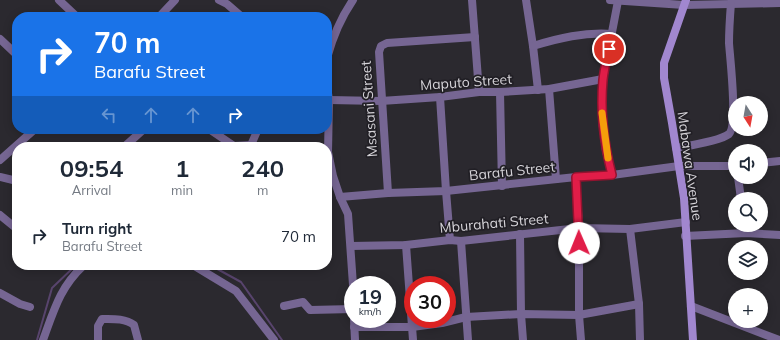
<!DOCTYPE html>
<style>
:root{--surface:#fff;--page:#f6f6f7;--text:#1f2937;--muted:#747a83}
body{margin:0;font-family:Mulish,sans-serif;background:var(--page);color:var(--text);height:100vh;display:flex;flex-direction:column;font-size:15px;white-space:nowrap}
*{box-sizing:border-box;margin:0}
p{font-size:13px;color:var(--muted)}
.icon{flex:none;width:22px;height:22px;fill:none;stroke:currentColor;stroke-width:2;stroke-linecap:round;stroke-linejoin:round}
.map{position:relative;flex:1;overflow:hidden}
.panel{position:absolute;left:12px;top:142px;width:320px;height:128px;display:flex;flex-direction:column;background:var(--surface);border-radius:16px;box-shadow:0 2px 10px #0003}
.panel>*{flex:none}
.top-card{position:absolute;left:12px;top:12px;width:320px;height:122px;border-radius:16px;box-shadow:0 2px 10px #0003;background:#1a73e8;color:#fff;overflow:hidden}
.needle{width:26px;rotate:169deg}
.fabs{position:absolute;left:728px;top:96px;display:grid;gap:8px}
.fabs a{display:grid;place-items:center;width:40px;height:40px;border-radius:50%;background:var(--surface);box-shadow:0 2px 10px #0003;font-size:20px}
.speed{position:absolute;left:344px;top:276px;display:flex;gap:8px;font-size:20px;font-weight:700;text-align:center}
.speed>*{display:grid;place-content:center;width:52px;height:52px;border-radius:50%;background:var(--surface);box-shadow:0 2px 10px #0003;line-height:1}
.speed small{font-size:10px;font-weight:400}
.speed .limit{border:6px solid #d22;background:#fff;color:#111}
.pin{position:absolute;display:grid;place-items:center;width:34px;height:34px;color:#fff;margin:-17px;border:2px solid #fff;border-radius:50%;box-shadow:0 1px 4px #0007}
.me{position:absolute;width:44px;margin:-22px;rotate:359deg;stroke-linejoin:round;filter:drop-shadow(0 0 3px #0008)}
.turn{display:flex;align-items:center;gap:14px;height:84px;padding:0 16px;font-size:18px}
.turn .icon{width:52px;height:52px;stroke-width:2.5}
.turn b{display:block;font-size:28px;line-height:34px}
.lanes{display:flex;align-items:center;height:38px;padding:0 16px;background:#0003;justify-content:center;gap:20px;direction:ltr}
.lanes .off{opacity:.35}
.eta{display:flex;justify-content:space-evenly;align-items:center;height:68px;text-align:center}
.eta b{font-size:24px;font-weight:700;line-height:28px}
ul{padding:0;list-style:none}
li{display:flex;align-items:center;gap:12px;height:52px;padding:0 16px}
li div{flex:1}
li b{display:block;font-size:15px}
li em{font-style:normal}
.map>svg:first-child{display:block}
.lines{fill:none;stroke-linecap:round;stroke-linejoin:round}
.stream{stroke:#58446d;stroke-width:2}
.street{stroke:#766693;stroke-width:8}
.secondary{stroke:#a187cf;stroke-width:8}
.route-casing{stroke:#92132f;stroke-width:10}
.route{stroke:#e11d48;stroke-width:7}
.slow{stroke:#f59e0b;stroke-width:7}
.labels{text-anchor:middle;stroke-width:3.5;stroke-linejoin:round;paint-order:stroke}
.street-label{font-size:14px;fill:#d5d3d8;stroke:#211f25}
</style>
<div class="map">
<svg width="780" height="340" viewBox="0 0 780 340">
<rect width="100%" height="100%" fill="#2b292f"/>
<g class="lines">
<g class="stream">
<polyline points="210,265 241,282 282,340"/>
<polyline points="37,340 52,288 76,265"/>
</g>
<g class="street">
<polyline points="59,0 77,17"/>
<polyline points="219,0 227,4 242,17"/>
<polyline points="472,0 479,92"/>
<polyline points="526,0 533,46 538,90"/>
<polyline points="610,0 684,5 780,3"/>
<polyline points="159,17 175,0"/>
<polyline points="0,39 17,55"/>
<path d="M533,46C559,38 584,32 612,34"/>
<path d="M327,58C333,36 340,19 353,0"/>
<polyline points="327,86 329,100 328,152 333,176 340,197 348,214 353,285"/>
<polyline points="549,89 556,179"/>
<polyline points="500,92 502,186"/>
<polyline points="440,97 446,191 450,240"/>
<polyline points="329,100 381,101 440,97 479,92 500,92 549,89 603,79"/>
<polyline points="209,129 234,146 251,145 260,147"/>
<polyline points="251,145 258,129"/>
<polyline points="124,147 144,129"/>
<path d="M676,148C688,146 720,141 729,134C738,125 730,58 729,43C729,30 730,16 731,3"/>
<polyline points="0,160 35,129"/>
<polyline points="761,163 780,161"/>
<polyline points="612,175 606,151 602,120 603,79 618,1"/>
<polyline points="0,177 17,181"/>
<polyline points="576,177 579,228 579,315 581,340"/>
<polyline points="738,177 741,199"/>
<polyline points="388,193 379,52 381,46 387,43 475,37"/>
<polyline points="340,197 388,193 446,191 576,177 612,175 679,166 735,166"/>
<polyline points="0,215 17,229"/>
<polyline points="630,229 639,304 640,340"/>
<polyline points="520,234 521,314 523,340"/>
<polyline points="685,236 746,233 780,235"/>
<polyline points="461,241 468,340"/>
<polyline points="406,245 413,340"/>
<polyline points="351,246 406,245 450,240 461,241 579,228 630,229 686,222"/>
<polyline points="193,265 236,291 274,340"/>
<polyline points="0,293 20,304 30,307"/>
<polyline points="284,306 303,302 310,310 353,309"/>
<polyline points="691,306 779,340"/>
<polyline points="354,319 355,340"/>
<polyline points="354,327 412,327 442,323 466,317 521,314 579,315 639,304"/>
<path d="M43,340C54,310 60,287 84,265"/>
<path d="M98,340V326L102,319C112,319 125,318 134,325L138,340"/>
</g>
<polyline class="secondary" points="686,0 664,63 664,78 672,123 684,198 693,340"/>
</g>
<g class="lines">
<defs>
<path id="route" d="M579,243L576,177L612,175C604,144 600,112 603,80C604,69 607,59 609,49"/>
</defs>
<use href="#route" class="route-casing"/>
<use href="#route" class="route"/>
<polyline class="slow" points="602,113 608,158"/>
</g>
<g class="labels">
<g class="street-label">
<text transform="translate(466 82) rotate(-4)" y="5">Maputo Street</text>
<text transform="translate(369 109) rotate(-94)" y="5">Msasani Street</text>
<text transform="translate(690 166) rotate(82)" y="5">Mabawa Avenue</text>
<text transform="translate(512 171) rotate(-6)" y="5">Barafu Street</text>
<text transform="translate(494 223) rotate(-5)" y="5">Mburahati Street</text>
</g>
</g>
</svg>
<div class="fabs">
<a><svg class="needle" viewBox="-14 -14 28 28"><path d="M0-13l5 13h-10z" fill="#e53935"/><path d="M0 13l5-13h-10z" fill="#747a83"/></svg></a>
<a><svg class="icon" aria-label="sound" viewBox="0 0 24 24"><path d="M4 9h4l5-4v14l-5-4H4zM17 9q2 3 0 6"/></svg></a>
<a><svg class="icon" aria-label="search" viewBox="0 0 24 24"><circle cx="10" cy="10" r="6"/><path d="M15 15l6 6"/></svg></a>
<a><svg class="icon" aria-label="layers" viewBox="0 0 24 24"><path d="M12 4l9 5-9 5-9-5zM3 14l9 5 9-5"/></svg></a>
<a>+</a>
</div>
<div class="speed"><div>19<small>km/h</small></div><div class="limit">30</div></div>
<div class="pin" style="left:609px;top:49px;background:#d93025"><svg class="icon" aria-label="arrive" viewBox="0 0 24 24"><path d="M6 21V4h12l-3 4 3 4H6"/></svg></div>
<svg class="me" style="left:579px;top:243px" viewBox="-20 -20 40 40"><circle r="19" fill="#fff"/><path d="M0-13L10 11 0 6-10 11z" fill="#e11d48"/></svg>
<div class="top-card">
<div class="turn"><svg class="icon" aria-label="right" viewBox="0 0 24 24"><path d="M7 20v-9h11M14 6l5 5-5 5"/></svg><div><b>70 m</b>Barafu Street</div></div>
<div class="lanes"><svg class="icon off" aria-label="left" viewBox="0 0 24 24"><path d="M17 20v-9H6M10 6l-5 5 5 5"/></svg><svg class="icon off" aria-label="ahead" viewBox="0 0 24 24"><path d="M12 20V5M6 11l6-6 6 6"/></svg><svg class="icon off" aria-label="ahead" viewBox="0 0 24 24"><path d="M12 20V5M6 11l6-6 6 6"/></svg><svg class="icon" aria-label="right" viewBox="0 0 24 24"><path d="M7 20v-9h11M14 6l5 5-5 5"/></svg></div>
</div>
<section class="panel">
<div class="eta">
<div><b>09:54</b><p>Arrival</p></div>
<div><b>1</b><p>min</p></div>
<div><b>240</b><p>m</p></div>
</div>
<ul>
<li><svg class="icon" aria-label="right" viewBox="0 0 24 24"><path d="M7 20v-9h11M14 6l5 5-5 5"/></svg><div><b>Turn right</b><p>Barafu Street</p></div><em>70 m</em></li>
</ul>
</section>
</div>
